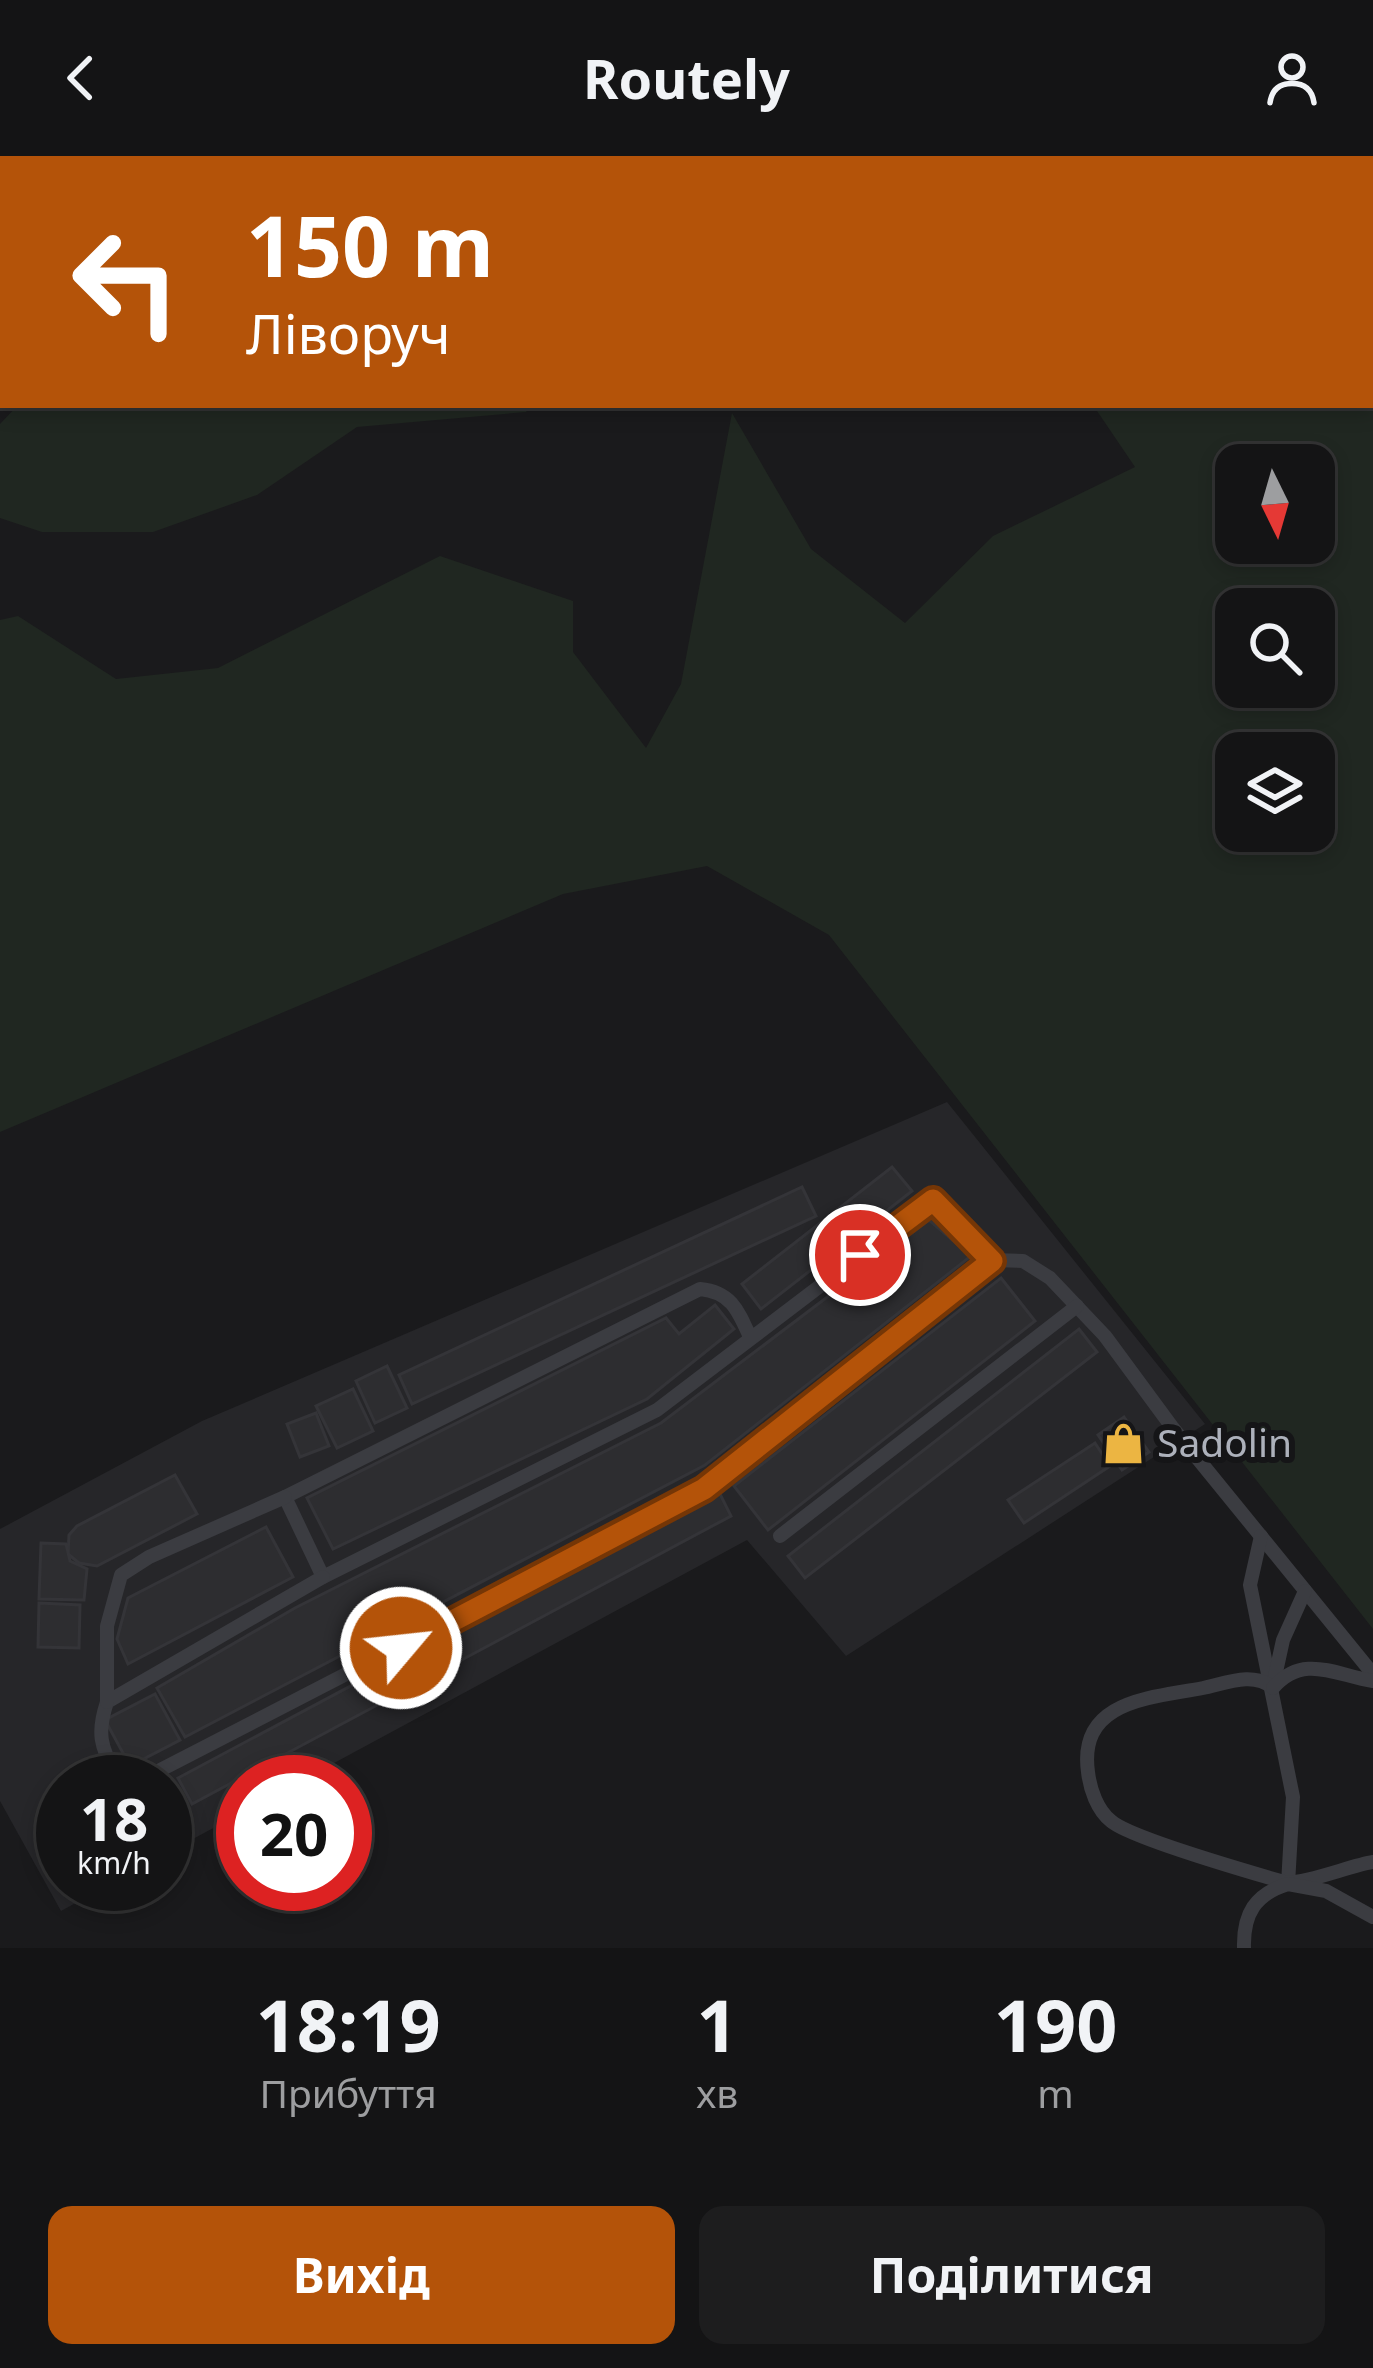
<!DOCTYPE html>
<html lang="uk">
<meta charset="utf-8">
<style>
:root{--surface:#141415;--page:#1d1d1e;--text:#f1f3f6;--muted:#9d9ea0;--line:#333334;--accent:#b45309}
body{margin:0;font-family:"Noto Sans",sans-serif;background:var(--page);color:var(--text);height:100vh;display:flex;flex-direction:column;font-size:45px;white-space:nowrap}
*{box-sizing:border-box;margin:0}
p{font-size:39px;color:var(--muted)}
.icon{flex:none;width:66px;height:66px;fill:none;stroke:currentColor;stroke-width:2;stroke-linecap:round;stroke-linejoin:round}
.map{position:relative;height:1792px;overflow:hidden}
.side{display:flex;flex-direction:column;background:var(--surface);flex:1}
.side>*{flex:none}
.hud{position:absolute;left:0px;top:0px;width:1374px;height:252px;box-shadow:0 6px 18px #0003,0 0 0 3px var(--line);background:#b45309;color:#fff;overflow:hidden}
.needle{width:78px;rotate:175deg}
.controls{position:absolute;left:1215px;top:288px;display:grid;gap:24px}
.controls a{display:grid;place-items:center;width:120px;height:120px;border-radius:24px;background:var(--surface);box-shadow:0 6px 18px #0003,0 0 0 3px var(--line);font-size:60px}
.speed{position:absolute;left:36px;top:1599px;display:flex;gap:24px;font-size:60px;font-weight:700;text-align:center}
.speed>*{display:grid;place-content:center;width:156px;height:156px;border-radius:50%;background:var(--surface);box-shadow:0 6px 18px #0003,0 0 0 3px var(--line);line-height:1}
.speed small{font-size:30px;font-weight:400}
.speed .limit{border:18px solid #d22;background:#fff;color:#111}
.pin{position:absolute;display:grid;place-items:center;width:102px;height:102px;color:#fff;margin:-51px;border:6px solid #fff;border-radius:50%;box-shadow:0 3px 12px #0007}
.me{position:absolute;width:132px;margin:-66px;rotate:62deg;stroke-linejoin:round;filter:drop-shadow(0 0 9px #0008)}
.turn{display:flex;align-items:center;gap:42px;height:252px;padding:0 48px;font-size:54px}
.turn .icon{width:156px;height:156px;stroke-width:2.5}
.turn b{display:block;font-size:84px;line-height:102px}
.eta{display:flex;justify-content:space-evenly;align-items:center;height:204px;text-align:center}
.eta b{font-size:72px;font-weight:700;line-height:84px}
.button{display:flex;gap:24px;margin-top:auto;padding:24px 48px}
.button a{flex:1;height:138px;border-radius:24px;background:var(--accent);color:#fff;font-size:48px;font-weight:700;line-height:138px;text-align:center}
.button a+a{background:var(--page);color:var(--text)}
header{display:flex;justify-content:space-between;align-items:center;height:156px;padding:0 48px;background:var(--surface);font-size:54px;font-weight:700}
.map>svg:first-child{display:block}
.built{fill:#262629}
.green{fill:#202721;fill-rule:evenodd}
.water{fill:#303940}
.building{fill:#2d2d30;stroke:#343438;stroke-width:3}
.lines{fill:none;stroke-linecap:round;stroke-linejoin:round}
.lane{stroke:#3b3c41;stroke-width:14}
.route-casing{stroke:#753606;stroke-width:30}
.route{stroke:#b45309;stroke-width:21}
.labels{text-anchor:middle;stroke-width:12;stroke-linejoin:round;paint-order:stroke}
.poi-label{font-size:39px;fill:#adb1bb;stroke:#151517;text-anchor:start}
</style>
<header><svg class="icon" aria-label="back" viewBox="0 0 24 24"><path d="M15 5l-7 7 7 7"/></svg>Routely<svg class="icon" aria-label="person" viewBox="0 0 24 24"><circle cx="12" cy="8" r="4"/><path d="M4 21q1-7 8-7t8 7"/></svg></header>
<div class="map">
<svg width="1373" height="1792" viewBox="0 0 1373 1792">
<rect width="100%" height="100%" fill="#1a1a1c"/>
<polygon class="built" points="947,946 1205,1268 846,1500 747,1384 299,1626 243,1626 243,1656 165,1698 165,1626 63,1626 63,1728 110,1728 61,1755 0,1645 0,1373 202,1265"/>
<g class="green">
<polygon points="486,0 876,0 483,3"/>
<path d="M1045,0H1373V1473L829,779L707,710L563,738L0,976V464L18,460L116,523L218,512L440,400L573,445V496L646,592L681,528L732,257L811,393L905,467L993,380L1135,311L1093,249H1371V3ZM1236,309H1314V387H1236ZM1236,453H1314V531H1236ZM1236,597H1314V675H1236Z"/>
<polygon points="18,249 531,249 526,256 357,271 257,339 153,376 42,376 0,362 0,268"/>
</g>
<polygon class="water" points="174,0 486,0 174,3"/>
<g class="building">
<polygon points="892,1011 912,1035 761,1153 742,1128"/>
<polygon points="802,1031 816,1060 412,1248 399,1219"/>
<polygon points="929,1064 971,1100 705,1309 185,1581 157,1532 295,1452 661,1267"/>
<polygon points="1001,1122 1035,1165 768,1374 734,1330"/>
<polygon points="715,1149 734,1173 647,1243 333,1393 307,1342 666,1162 679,1178"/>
<polygon points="1079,1173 1097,1196 805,1422 788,1400"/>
<polygon points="387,1210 407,1252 375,1267 356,1225"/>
<polygon points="353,1233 373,1275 337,1292 316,1250"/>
<polygon points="316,1257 329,1290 300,1301 287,1268"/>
<polygon points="1124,1261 1149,1296 1122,1314 1098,1279"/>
<polygon points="1095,1287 1110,1310 1024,1367 1008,1344"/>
<polygon points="175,1319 197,1358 97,1410 79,1407 68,1398 69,1379 77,1370"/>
<polygon points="718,1334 731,1360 192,1648 178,1622"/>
<polygon points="266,1371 293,1421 128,1508 117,1483 128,1442"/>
<polygon points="41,1387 66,1388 70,1405 87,1413 84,1444 39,1443"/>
<polygon points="39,1447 80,1449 79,1492 38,1491"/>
<polygon points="155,1538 180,1584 130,1610 105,1564"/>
</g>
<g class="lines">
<g class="lane">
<path d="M750,1181C738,1154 731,1136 700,1133L285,1341L323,1421L657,1254L933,1044L980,1086L992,1104L1023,1105L1050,1122L1105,1180L1172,1271L1373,1518"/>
<polyline points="780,1380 1077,1150"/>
<polyline points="1261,1380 1250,1429 1293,1641 1288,1728"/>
<path d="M323,1421L107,1546C97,1576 100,1591 116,1618L139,1625L704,1333L992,1104"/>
<polyline points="1274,1525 1283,1484 1305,1435"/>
<path d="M1273,1532C1254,1515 1226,1527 1203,1532C1151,1542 1078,1544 1088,1616C1090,1633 1097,1654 1111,1665C1130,1682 1253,1717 1284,1726C1300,1730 1352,1709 1373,1706"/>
<path d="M1273,1532C1303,1497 1335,1519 1373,1525"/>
<polyline points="107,1546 107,1470 121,1419 149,1401 285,1341"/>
<path d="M1244,1792C1243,1758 1255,1738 1288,1728L1326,1735L1373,1761"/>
</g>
</g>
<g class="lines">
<defs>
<polyline id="route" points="401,1492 704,1333 992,1105 933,1044 860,1099"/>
</defs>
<use href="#route" class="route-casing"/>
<use href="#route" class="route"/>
</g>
<defs>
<symbol id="shop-bare" viewBox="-9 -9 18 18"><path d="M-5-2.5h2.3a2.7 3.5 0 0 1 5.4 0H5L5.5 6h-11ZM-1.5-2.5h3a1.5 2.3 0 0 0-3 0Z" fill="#ecb542" stroke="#151517" stroke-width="2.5" paint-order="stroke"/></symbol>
</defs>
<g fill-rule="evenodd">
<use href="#shop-bare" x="1094" y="1258" width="59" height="59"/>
</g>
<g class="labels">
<g class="poi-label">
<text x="1157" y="1301">Sadolin</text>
</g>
</g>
</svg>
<div class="controls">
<a><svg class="needle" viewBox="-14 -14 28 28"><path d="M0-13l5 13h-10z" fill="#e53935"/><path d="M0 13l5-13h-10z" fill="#9d9ea0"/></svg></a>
<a><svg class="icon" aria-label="search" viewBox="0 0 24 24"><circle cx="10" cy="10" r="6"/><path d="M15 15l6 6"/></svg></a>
<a><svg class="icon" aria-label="layers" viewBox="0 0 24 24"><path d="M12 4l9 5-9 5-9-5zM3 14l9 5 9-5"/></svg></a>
</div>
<div class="speed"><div>18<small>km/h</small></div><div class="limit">20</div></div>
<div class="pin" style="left:860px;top:1099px;background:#d93025"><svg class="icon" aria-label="arrive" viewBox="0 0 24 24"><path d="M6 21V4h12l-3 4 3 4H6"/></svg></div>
<svg class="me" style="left:401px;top:1492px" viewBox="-20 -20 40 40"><circle r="17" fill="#b45309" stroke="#fff" stroke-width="3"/><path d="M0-11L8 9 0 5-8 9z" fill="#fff"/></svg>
<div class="hud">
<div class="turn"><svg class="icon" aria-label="left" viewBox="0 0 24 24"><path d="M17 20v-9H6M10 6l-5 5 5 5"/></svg><div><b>150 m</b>Ліворуч</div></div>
</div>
</div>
<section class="side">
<div class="eta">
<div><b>18:19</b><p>Прибуття</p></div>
<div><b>1</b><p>хв</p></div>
<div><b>190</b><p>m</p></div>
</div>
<div class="button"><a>Вихід</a><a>Поділитися</a></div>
</section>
